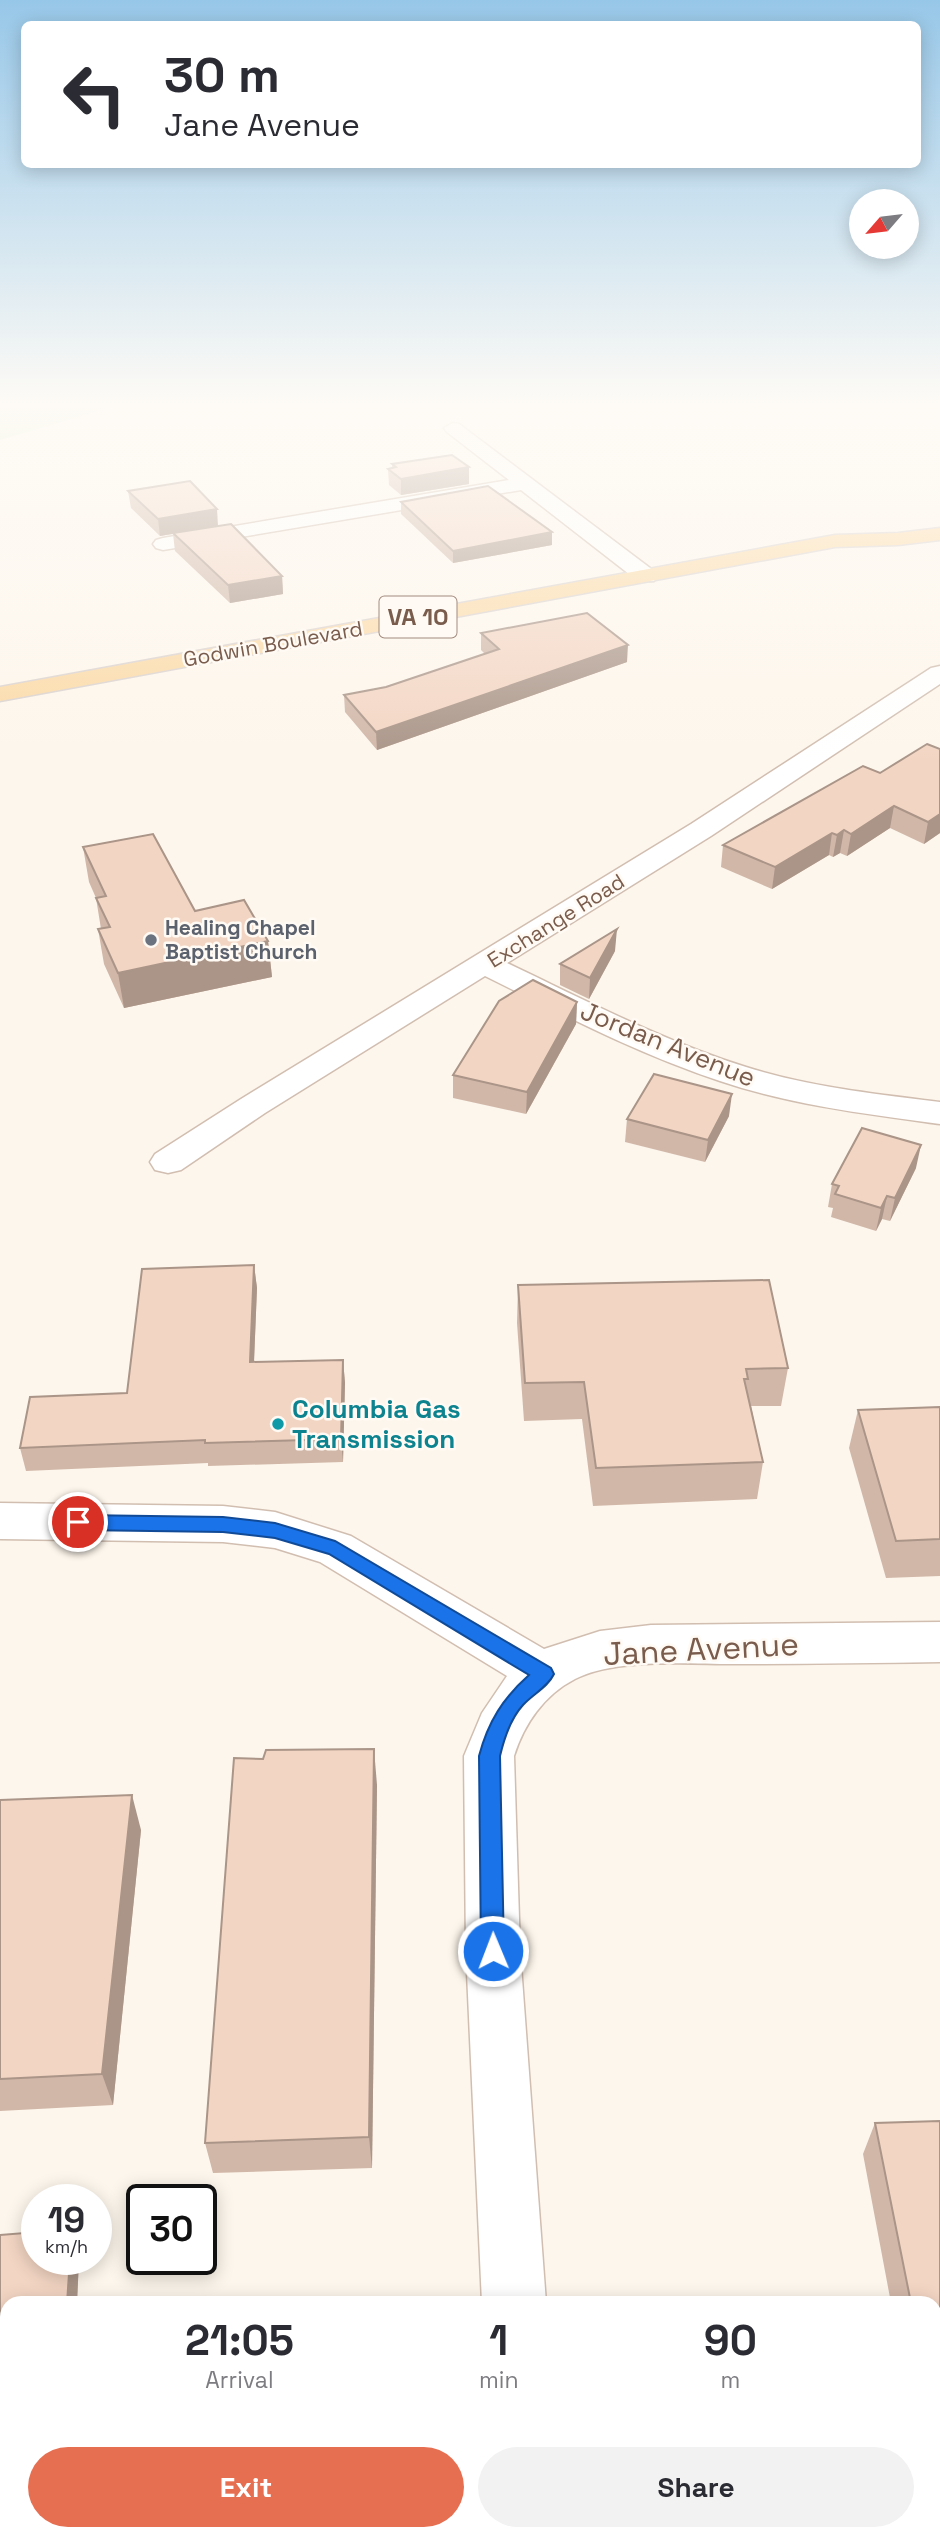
<!DOCTYPE html>
<style>
:root{--surface:#fff;--page:#f2f2f3;--text:#2b2b33;--muted:#7c7c81;--accent:#e76f51}
body{margin:0;font-family:"Space Grotesk",sans-serif;background:var(--page);color:var(--text);height:100vh;display:flex;flex-direction:column;font-size:26px;white-space:nowrap}
*{box-sizing:border-box;margin:0}
p{font-size:23px;color:var(--muted)}
.icon{flex:none;width:38px;height:38px;fill:none;stroke:currentColor;stroke-width:2;stroke-linecap:round;stroke-linejoin:round}
.map{position:relative;flex:1;overflow:hidden}
.drawer{position:absolute;left:0px;top:2296px;width:942px;height:245px;display:flex;flex-direction:column;background:var(--surface);border-radius:21px 21px 0 0;box-shadow:0 4px 18px #0003}
.drawer>*{flex:none}
.top-card{position:absolute;left:21px;top:21px;width:900px;height:147px;border-radius:10px;box-shadow:0 4px 18px #0003;background:#fff;color:var(--text);overflow:hidden}
.needle{width:46px;rotate:242deg}
.buttons{position:absolute;left:849px;top:189px;display:grid;gap:14px}
.buttons a{display:grid;place-items:center;width:70px;height:70px;border-radius:50%;background:var(--surface);box-shadow:0 4px 18px #0003;font-size:35px}
.speed{position:absolute;left:21px;top:2184px;display:flex;gap:14px;font-size:35px;font-weight:700;text-align:center}
.speed>*{display:grid;place-content:center;width:91px;height:91px;border-radius:50%;background:var(--surface);box-shadow:0 4px 18px #0003;line-height:1}
.speed small{font-size:18px;font-weight:400}
.speed .limit{border:4px solid #111;border-radius:10px;background:#fff;color:#111}
.pin{position:absolute;display:grid;place-items:center;width:60px;height:60px;color:#fff;margin:-30px;border:4px solid #fff;border-radius:50%;box-shadow:0 2px 7px #0007}
.me{position:absolute;width:77px;margin:-38px;rotate:359deg;stroke-linejoin:round;filter:drop-shadow(0 0 5px #0008)}
.turn{display:flex;align-items:center;gap:24px;height:147px;padding:0 28px;font-size:32px}
.turn .icon{width:91px;height:91px;stroke-width:2.5}
.turn b{display:block;font-size:49px;line-height:60px}
.eta{display:flex;justify-content:space-evenly;align-items:center;height:119px;text-align:center}
.eta b{font-size:42px;font-weight:800;line-height:49px}
.button{display:flex;gap:14px;margin-top:auto;padding:14px 28px}
.button a{flex:1;height:80px;border-radius:42px;background:var(--accent);color:#fff;font-size:28px;font-weight:800;line-height:80px;text-align:center}
.button a+a{background:var(--page);color:var(--text)}
.map>svg:first-child{display:block}
.green{fill:#d8ecc9}
.lines{fill:none;stroke-linecap:round;stroke-linejoin:round}
.street-casing{stroke:#d1beb0;stroke-width:3}
.primary-casing{stroke:#dad1cd;stroke-width:3}
.street{fill:#fff;fill-rule:evenodd}
.primary{fill:#fbd9a5;fill-rule:evenodd}
.wall{fill:#d1b7a8}
.shaded-wall{fill:#aa9588}
.building{fill:#f3d5c3;stroke:#aa9588;stroke-width:2}
.route{fill:#1a73e8;stroke:#114b97;stroke-width:2}
.worship-dot{fill:#6b7280;stroke:#fffaf3;stroke-width:2.5}
.culture-dot{fill:#0f9aa8;stroke:#fffaf3;stroke-width:2.5}
.labels{text-anchor:middle;stroke-width:5;stroke-linejoin:round;paint-order:stroke}
.far-street-label{font-size:21px;fill:#7a5c4d;stroke:#fffaf3}
.far-worship-label{font-size:21px;font-weight:bold;fill:#5b616d;stroke:#fffaf3;text-anchor:start}
.shield{fill:#fffaf3;stroke:#a28b7f;stroke-width:2}
.shield-label{font-size:24px;font-weight:bold;fill:#7a5c4d}
.street-label{font-size:26px;fill:#7a5c4d;stroke:#fffaf3}
.culture-label{font-size:26px;font-weight:bold;fill:#0d838f;stroke:#fffaf3;text-anchor:start}
.near-street-label{font-size:32px;fill:#7a5c4d;stroke:#fffaf3}
</style>
<div class="map">
<svg width="940" height="2541" viewBox="0 0 940 2541">
<rect width="100%" height="100%" fill="#fdf6ec"/>
<polygon class="green" points="0,407 111,407 0,440"/>
<g class="lines">
<defs>
<g id="street">
<polygon points="453,423 459,424 654,571 657,576 654,581 638,581 521,490 163,550 156,548 153,544 156,540 163,538 509,480 447,432 444,428"/>
<path d="M940,666V684L711,836L507,963C585,1000 663,1041 746,1067C809,1087 875,1094 940,1102V1124C866,1114 791,1105 720,1081C638,1054 562,1014 485,976L265,1113L181,1170L168,1173L155,1170L150,1162L155,1154L241,1099L691,824L931,668Z"/>
<path d="M0,1503L223,1506L275,1512L351,1536L544,1649L600,1631L651,1625L940,1622V1662C871,1663 802,1664 733,1664C687,1664 616,1658 575,1679C544,1695 524,1724 514,1756L520,1951L546,2303H482L466,1951L464,1756L482,1713L507,1676L320,1562L275,1548L223,1542L0,1539Z"/>
<polygon points="494,2534 562,2534 564,2541 494,2541"/>
</g>
<polygon id="primary" points="940,528 940,540 898,545 835,547 0,701 0,687 835,535 898,533"/>
</defs>
<use href="#street" class="street-casing"/>
<use href="#primary" class="primary-casing"/>
<use href="#street" class="street"/>
<use href="#primary" class="primary"/>
</g>
<g class="wall">
<polygon points="392,464 469,484 401,495 389,485 388,469 392,468"/>
<polygon points="128,491 218,526 282,576 283,594 230,603 175,551 173,534 160,536 131,508"/>
<polygon points="401,502 552,545 453,563 401,514"/>
<polygon points="481,633 627,662 377,750 345,712 344,695 386,687 485,654 481,650"/>
<polygon points="880,773 940,833 924,844 890,828 847,856 840,853 833,857 829,855 772,889 721,867 723,845"/>
<polygon points="83,847 195,911 268,941 272,977 124,1008 104,964 98,929 101,929 96,898 89,882"/>
<polygon points="615,951 589,999 560,985 560,964"/>
<polygon points="577,1002 576,1024 526,1114 453,1098 453,1075"/>
<polygon points="729,1116 705,1162 625,1142 627,1119"/>
<polygon points="916,1168 890,1221 882,1219 876,1231 831,1217 833,1208 828,1207 832,1184"/>
<polygon points="254,1265 257,1288 254,1362 343,1360 345,1383 343,1462 208,1466 208,1463 26,1471 20,1448 127,1393"/>
<polygon points="518,1285 788,1368 781,1406 751,1406 763,1462 757,1499 593,1506 582,1419 524,1421 517,1323"/>
<polygon points="940,1407 940,1576 886,1578 849,1448 858,1410"/>
<polygon points="377,1785 372,2168 213,2173 205,2143"/>
<polygon points="0,1800 141,1830 113,2105 0,2111"/>
<polygon points="940,2121 940,2396 934,2397 934,2303 891,2303 863,2154 875,2123"/>
<polygon points="0,2235 79,2259 77,2303 7,2303 7,2416 0,2416"/>
</g>
<g class="shaded-wall">
<polygon points="469,467 469,484 401,495 401,479"/>
<polygon points="217,509 218,526 160,536 158,519"/>
<polygon points="552,532 552,545 453,563 453,551"/>
<polygon points="282,576 283,594 230,603 228,585"/>
<polygon points="628,645 627,662 377,750 376,732"/>
<polygon points="894,806 890,828 847,856 851,834"/>
<polygon points="940,814 940,833 924,844 928,822"/>
<polygon points="844,830 840,853 833,857 837,835"/>
<polygon points="832,833 829,855 772,889 775,867"/>
<polygon points="617,929 615,951 589,999 590,978"/>
<polygon points="268,941 272,977 124,1008 118,973"/>
<polygon points="577,1002 576,1024 526,1114 527,1092"/>
<polygon points="732,1094 729,1116 705,1162 708,1140"/>
<polygon points="921,1145 916,1168 890,1221 895,1198"/>
<polygon points="887,1196 882,1219 876,1231 881,1208"/>
<polygon points="254,1265 257,1288 253,1385 250,1362"/>
<polygon points="343,1360 345,1383 343,1462 341,1439"/>
<polygon points="374,1749 377,1785 372,2168 369,2137"/>
<polygon points="132,1795 141,1830 113,2105 102,2074"/>
<polygon points="70,2259 79,2259 77,2303 67,2303"/>
<rect x="281" y="2534" width="6" height="7"/>
</g>
<g class="building">
<polygon points="452,455 469,467 401,479 388,469 396,467 392,464"/>
<polygon points="190,481 217,509 158,519 128,491"/>
<polygon points="488,486 552,532 453,551 401,502"/>
<polygon points="231,524 282,576 228,585 173,533"/>
<polygon points="587,613 628,645 376,732 344,695 386,687 499,649 481,633"/>
<polygon points="927,744 940,749 940,814 928,822 894,806 851,834 844,830 837,835 832,833 775,867 723,845 863,766 880,773"/>
<polygon points="153,834 195,911 244,900 268,941 118,973 98,929 110,927 96,898 106,896 83,847"/>
<polygon points="617,929 590,978 560,964"/>
<polygon points="533,980 577,1002 527,1092 453,1075 499,1001"/>
<polygon points="654,1074 732,1094 708,1140 627,1119"/>
<polygon points="862,1128 921,1145 895,1198 887,1196 881,1208 835,1194 839,1186 832,1184"/>
<polygon points="254,1265 250,1362 343,1360 341,1439 205,1443 205,1440 20,1448 30,1397 127,1393 142,1269"/>
<polygon points="769,1280 788,1368 746,1369 748,1379 744,1379 763,1462 596,1468 584,1382 525,1383 518,1285"/>
<polygon points="940,1407 940,1539 896,1541 858,1410"/>
<polygon points="374,1749 369,2137 205,2143 234,1758 263,1759 266,1750"/>
<polygon points="132,1795 102,2074 0,2079 0,1800"/>
<polygon points="940,2121 940,2372 934,2372 934,2303 911,2303 875,2123"/>
<polygon points="37,2232 37,2259 70,2259 67,2303 7,2303 7,2399 0,2400 0,2235"/>
<rect x="172" y="2534" width="109" height="7"/>
</g>
<linearGradient id="sky" x2="0" y2="1"><stop stop-color="#97c7e8"/><stop offset="0.53" stop-color="#fefbf6"/><stop offset="1" stop-color="#fefbf6" stop-opacity="0"/></linearGradient>
<rect width="940" height="762" fill="url(#sky)"/>
<path class="route" d="M78,1515L223,1517L275,1523L335,1541L551,1668L554,1674C548,1687 533,1694 523,1705C511,1718 504,1739 500,1756L504,1951L501,1958L493,1962L485,1958L481,1951L479,1756C488,1722 503,1698 529,1675L329,1554L275,1538L223,1532L78,1530L72,1528L69,1522L72,1517Z"/>
<circle class="worship-dot" cx="151" cy="940" r="7"/>
<circle class="culture-dot" cx="278" cy="1424" r="7"/>
<g class="labels">
<g class="far-street-label">
<text transform="translate(273 644) rotate(-10)" y="7">Godwin Boulevard</text>
<text transform="translate(556 921) rotate(-32)" y="7">Exchange Road</text>
</g>
<g class="far-worship-label">
<text x="165" y="935">Healing Chapel<tspan x="165" dy="24">Baptist Church</tspan></text>
</g>
<rect class="shield" x="379.5" y="596.5" width="77" height="41" rx="5"/>
<g class="shield-label">
<text x="418" y="625">VA 10</text>
</g>
<g class="street-label">
<text transform="translate(668 1044) rotate(22)" y="9">Jordan Avenue</text>
</g>
<g class="culture-label">
<text x="292" y="1418">Columbia Gas<tspan x="292" dy="30">Transmission</tspan></text>
</g>
<g class="near-street-label">
<text transform="translate(701 1649) rotate(-3)" y="11">Jane Avenue</text>
</g>
</g>
</svg>
<div class="buttons">
<a><svg class="needle" viewBox="-14 -14 28 28"><path d="M0-13l5 13h-10z" fill="#e53935"/><path d="M0 13l5-13h-10z" fill="#7c7c81"/></svg></a>
</div>
<div class="speed"><div>19<small>km/h</small></div><div class="limit">30</div></div>
<div class="pin" style="left:78px;top:1522px;background:#d93025"><svg class="icon" aria-label="arrive" viewBox="0 0 24 24"><path d="M6 21V4h12l-3 4 3 4H6"/></svg></div>
<svg class="me" style="left:493px;top:1951px" viewBox="-20 -20 40 40"><circle r="17" fill="#1a73e8" stroke="#fff" stroke-width="3"/><path d="M0-11L8 9 0 5-8 9z" fill="#fff"/></svg>
<div class="top-card">
<div class="turn"><svg class="icon" aria-label="left" viewBox="0 0 24 24"><path d="M17 20v-9H6M10 6l-5 5 5 5"/></svg><div><b>30 m</b>Jane Avenue</div></div>
</div>
<section class="drawer">
<div class="eta">
<div><b>21:05</b><p>Arrival</p></div>
<div><b>1</b><p>min</p></div>
<div><b>90</b><p>m</p></div>
</div>
<div class="button"><a>Exit</a><a>Share</a></div>
</section>
</div>
